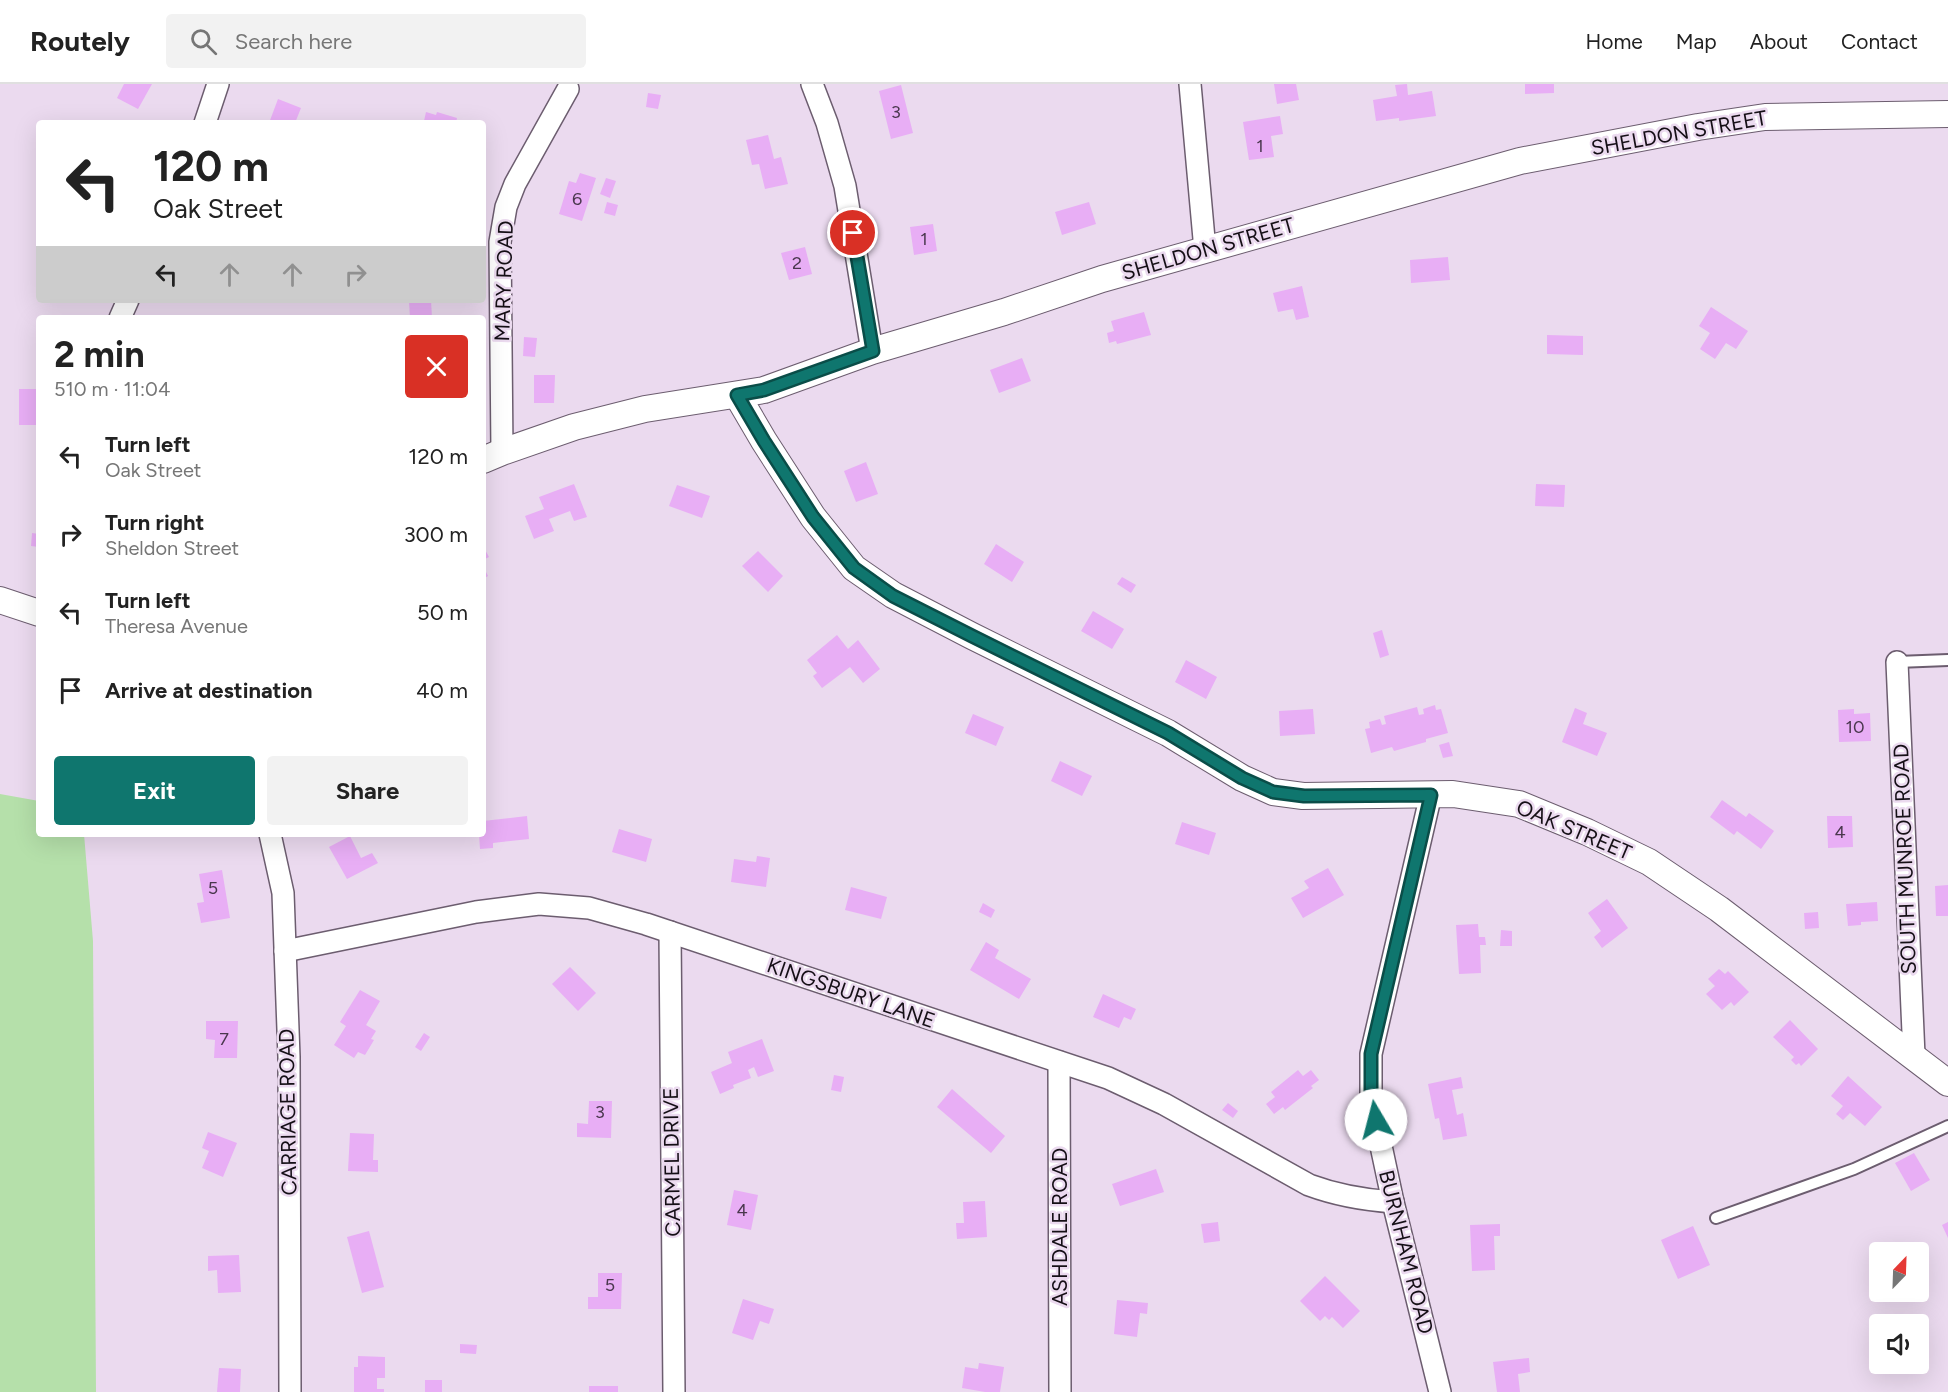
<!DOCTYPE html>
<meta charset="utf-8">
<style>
:root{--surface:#fff;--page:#f2f2f2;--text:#222;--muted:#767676;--line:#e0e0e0;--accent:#0f766e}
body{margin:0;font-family:Figtree,sans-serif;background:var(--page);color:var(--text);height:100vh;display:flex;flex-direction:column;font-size:22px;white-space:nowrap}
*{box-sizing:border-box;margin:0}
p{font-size:20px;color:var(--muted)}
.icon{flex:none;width:33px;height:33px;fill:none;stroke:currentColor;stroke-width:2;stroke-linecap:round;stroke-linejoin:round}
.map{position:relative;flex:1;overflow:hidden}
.side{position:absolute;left:36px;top:231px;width:450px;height:522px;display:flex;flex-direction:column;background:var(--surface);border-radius:6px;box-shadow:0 6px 24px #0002}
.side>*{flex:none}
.banner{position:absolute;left:36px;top:36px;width:450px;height:183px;border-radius:6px;box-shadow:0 6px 24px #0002;background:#fff;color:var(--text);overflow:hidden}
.needle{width:39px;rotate:23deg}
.buttons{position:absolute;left:1869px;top:1158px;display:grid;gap:12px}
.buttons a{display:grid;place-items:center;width:60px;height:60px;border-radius:6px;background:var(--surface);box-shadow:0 6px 24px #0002;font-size:30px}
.pin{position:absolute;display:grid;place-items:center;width:51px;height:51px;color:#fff;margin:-26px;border:3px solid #fff;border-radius:50%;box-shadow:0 2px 6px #0007}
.me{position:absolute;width:66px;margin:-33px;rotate:352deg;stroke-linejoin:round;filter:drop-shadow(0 0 4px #0008)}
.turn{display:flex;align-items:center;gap:21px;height:126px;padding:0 18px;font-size:27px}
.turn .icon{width:78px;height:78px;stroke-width:2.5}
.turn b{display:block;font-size:42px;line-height:51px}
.lanes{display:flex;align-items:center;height:57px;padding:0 18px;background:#0003;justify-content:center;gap:30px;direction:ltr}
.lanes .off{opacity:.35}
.round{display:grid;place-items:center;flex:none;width:63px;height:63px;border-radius:6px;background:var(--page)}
.headline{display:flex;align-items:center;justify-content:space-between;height:102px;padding:0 18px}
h1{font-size:36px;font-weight:700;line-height:45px}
.button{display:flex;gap:12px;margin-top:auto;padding:12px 18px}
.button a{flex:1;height:69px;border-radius:6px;background:var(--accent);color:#fff;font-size:24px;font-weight:700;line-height:69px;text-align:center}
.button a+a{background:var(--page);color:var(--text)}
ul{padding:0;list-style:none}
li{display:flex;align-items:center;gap:18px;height:78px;padding:0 18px}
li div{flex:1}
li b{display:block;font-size:22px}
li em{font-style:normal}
header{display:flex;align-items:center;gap:36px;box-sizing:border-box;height:84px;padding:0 30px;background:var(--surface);border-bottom:2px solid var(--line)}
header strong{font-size:28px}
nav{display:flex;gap:33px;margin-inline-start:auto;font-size:21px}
.search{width:420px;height:54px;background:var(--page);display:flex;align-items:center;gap:15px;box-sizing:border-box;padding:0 21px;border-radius:6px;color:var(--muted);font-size:22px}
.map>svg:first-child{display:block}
.green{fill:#b5e0aa}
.building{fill:#e8aef5}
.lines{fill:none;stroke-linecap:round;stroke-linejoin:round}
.service-casing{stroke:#6c5d6f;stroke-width:14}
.minor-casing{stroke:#6c5d6f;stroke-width:24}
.tertiary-casing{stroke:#6c5d6f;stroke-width:28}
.service{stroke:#fff;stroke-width:10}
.minor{stroke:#fff;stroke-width:21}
.tertiary{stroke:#fff;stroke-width:26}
.route-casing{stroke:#0a4d48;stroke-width:15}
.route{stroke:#0f766e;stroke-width:10}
.labels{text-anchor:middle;stroke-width:5;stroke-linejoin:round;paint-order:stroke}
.number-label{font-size:18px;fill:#4a374e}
.street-label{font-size:21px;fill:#150f16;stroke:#ebdaef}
</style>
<header>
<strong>Routely</strong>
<div class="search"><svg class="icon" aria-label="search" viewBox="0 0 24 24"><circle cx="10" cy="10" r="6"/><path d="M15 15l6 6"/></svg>Search here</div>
<nav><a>Home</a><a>Map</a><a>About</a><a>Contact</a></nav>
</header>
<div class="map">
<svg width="1948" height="1308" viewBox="0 0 1948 1308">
<rect width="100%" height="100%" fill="#ebdaef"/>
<polygon class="green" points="0,710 39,717 39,750 84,750 93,857 96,1308 0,1308"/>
<g class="building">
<polygon points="124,0 152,0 138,25 117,14"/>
<polygon points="1274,0 1296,0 1299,16 1277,20"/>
<polygon points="1407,0 1408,11 1432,7 1436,32 1399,37 1399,34 1376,37 1373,16 1397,12 1395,1"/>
<polygon points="1525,0 1554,0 1554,9 1525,10"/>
<polygon points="901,1 913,49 891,55 879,7"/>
<polygon points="648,9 661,11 658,25 646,23"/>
<polygon points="278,15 301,24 295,39 269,39"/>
<polygon points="426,28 436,31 437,28 457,34 456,39 430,39 424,37"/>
<polygon points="1280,32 1283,50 1271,52 1274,73 1249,76 1243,38"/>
<polygon points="768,51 774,75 781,73 788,100 765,105 759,80 752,81 746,56"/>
<polygon points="580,89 596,94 582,137 559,130 569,97 576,99"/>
<polygon points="606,94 616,97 610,114 600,110"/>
<polygon points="607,118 618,121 615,132 604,129"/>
<polygon points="1089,118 1096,140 1062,151 1055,128"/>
<polygon points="933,140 937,167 914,171 910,143"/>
<polygon points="805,163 812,190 789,196 781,169"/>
<polygon points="1448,173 1450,196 1411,199 1410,176"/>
<polygon points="1302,202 1309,233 1296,236 1293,225 1278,228 1273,209"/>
<polygon points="431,216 432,234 410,234 409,217"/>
<polygon points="1711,223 1748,247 1736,265 1726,259 1715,275 1700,265 1710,249 1699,242"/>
<polygon points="1144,228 1151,251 1117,260 1116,257 1109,259 1107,249 1114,247 1111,237"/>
<polygon points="1547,251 1583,252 1583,271 1547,270"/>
<polygon points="524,253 537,254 535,273 523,272"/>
<polygon points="1022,274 1031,297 999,309 990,286"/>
<polygon points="534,291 555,291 554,319 534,319"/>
<rect x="19" y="305" width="20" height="36"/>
<polygon points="866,378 878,410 856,418 844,387"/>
<polygon points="574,400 587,433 574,437 570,427 549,435 554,447 534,455 525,432 544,425 539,413"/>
<polygon points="1536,400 1565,401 1564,423 1535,422"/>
<polygon points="677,401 710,412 702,434 669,422"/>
<polygon points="32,449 39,450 39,463 31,462"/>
<polygon points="996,460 1024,478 1012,498 984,480"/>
<polygon points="483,462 489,473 483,476"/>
<polygon points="758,467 783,492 768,508 742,482"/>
<polygon points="483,482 488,492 483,495"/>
<polygon points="1122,493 1136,501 1131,509 1117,500"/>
<polygon points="1093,527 1124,545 1112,565 1081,547"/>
<polygon points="1382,546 1389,571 1380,574 1373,549"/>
<polygon points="837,551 848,565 858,556 880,585 863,599 850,583 822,604 813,592 817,589 807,576"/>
<polygon points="1186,576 1217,593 1206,615 1175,598"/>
<polygon points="1435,621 1436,626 1441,625 1448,649 1426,655 1426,658 1394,667 1392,663 1371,669 1365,645 1370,644 1369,638 1380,635 1382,641 1386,640 1384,632 1417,623 1419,631 1424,630 1423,625"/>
<polygon points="1575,624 1587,629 1583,640 1607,649 1597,672 1562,658"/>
<polygon points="1313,625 1315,650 1280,652 1279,627"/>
<polygon points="1854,625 1854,630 1870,629 1871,657 1839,658 1838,626"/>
<polygon points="973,630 1004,643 996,662 965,649"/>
<polygon points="1449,658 1453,672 1443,674 1439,661"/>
<polygon points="1060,677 1092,692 1082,712 1051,697"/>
<polygon points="1722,716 1746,733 1749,729 1774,747 1761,765 1737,747 1734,751 1710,733"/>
<polygon points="527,732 529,755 493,759 493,764 480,765 479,750 483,750 483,737"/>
<polygon points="1827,732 1852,732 1853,763 1828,764"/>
<polygon points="1182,738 1216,749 1209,771 1175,760"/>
<polygon points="619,745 652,755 646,778 612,768"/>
<polygon points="350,752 361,774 372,769 378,779 347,795 329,763"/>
<polygon points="757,772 770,774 766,803 731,798 734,775 756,778"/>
<polygon points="1328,784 1344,811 1303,834 1291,814 1309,804 1304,797"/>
<polygon points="222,786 230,834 201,839 197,819 204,818 199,790"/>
<polygon points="1948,801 1948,832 1936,832 1935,802"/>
<polygon points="851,803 887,813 881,835 845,826"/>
<polygon points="1607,815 1628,844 1602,864 1594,853 1601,847 1588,829"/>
<polygon points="1877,818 1878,837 1861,838 1861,841 1848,842 1846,820"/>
<polygon points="983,819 995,826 991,834 979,828"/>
<polygon points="1818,828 1819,844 1805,845 1804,829"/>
<polygon points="1478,840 1479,853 1485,853 1486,861 1480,861 1481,889 1459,890 1456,841"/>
<polygon points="1501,846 1512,847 1512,862 1500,862"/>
<polygon points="986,858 999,866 995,874 1031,895 1019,915 970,886"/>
<polygon points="570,883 596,909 578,927 552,900"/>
<polygon points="1719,885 1725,890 1728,887 1749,908 1734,922 1731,918 1722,926 1706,910 1715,902 1708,895"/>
<polygon points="360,906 380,917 366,941 376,947 371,955 374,956 365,971 358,968 354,974 334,961 346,942 340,938"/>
<polygon points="1103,910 1136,925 1131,936 1124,933 1119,944 1093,933"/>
<polygon points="1790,936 1818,965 1801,982 1799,979 1796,981 1791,976 1794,973 1773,953"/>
<polygon points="206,937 238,937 237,974 214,974 215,956 206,955"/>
<polygon points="424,949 430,953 421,967 415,963"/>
<polygon points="762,955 774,987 758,993 754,983 748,986 751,994 733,1001 734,1004 720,1010 711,988 732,979 728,968"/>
<polygon points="1298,986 1303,992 1311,986 1319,996 1311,1002 1313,1004 1285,1026 1283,1023 1274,1030 1266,1020 1275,1013 1271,1008"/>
<polygon points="834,991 844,993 841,1008 831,1006"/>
<polygon points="1848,992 1882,1023 1865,1042 1850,1029 1843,1036 1836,1030 1843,1022 1831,1012"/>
<polygon points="1461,993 1463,1004 1452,1006 1457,1031 1463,1029 1467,1052 1443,1056 1439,1034 1435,1035 1428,1000"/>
<polygon points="952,1005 1005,1052 991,1069 937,1023"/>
<polygon points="589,1017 612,1017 611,1054 577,1053 577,1039 588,1040"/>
<polygon points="1228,1019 1238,1027 1233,1034 1222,1026"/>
<polygon points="208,1048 237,1059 223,1093 202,1084 209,1067 202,1064"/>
<polygon points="350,1049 374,1050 373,1076 378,1076 378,1088 348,1087"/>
<polygon points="1914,1069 1930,1096 1911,1107 1895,1079"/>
<polygon points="1156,1085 1164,1108 1120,1122 1112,1100"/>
<polygon points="734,1106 758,1111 751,1146 727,1141"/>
<polygon points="985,1117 987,1153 957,1155 956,1139 964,1139 963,1118"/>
<polygon points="1218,1138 1220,1157 1204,1159 1201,1140"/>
<polygon points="1948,1138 1948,1154 1942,1141"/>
<polygon points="1500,1140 1500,1152 1494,1152 1495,1186 1472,1187 1470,1141"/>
<polygon points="1693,1142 1710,1181 1678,1195 1661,1156"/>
<polygon points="369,1147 384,1203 362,1209 347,1153"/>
<polygon points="239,1171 241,1208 218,1209 217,1186 208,1187 208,1172"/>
<polygon points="598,1189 622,1189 621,1225 588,1225 588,1213 598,1213"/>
<polygon points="1325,1192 1360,1227 1343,1244 1332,1233 1329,1236 1325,1232 1320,1237 1300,1217"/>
<polygon points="743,1215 774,1225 769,1240 760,1237 753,1256 732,1249"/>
<polygon points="1117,1216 1148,1219 1147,1230 1140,1229 1137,1253 1114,1250"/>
<polygon points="460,1260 477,1261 476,1270 460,1269"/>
<polygon points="358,1272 385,1273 385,1294 377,1294 377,1305 384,1305 384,1308 354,1308 354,1283 358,1283"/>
<polygon points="1529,1274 1530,1288 1518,1290 1520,1308 1497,1308 1493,1278"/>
<polygon points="979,1279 1004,1283 1000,1308 985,1308 962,1304 965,1283 978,1285"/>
<polygon points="219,1284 241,1285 240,1308 217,1308"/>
<rect x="425" y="1296" width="17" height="12"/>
<rect x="589" y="1302" width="29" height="6"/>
</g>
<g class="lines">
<defs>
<g id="service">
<polyline points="1897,578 1948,576"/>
<polyline points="1716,1134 1854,1085 1948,1042"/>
</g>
<g id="minor">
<polyline points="812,0 827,39 845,102 872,267"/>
<polyline points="1190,0 1205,166"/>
<polyline points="205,39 218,0"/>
<polyline points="120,234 128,216"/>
<polyline points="502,368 500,158 506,123 515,100 568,5"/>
<polyline points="1897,578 1914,972"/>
<polyline points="1431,710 1371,970 1371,1015 1393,1118 1440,1308"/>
<polyline points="270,750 283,809 289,973 290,1308"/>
<polyline points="670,848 674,1308"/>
<path d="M285,867L476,828L539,820L589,824L646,840L1108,994L1164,1020L1309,1101C1336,1111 1364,1116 1393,1118"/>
<polyline points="1059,978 1060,1308"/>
</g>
<g id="tertiary">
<polyline points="737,311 764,357 813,433 854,484 893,511 972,552 1168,649 1242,694 1273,708 1303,712 1453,710 1519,720 1587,748 1649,778 1719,825 1948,999"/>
<polyline points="483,376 502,368 574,343 645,325 764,306 872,267 1004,228 1102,195 1520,77 1698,43 1765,33 1948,30"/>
<polyline points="0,516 39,529"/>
</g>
</defs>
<use href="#service" class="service-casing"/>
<use href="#minor" class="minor-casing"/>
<use href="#tertiary" class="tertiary-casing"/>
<use href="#service" class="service"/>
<use href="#minor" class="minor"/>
<use href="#tertiary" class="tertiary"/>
</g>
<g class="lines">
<defs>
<polyline id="route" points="853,149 873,267 764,306 737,311 764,357 813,433 854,484 893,512 972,552 1168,649 1242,694 1273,708 1304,712 1431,711 1371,970 1371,1015 1376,1036"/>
</defs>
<use href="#route" class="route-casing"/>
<use href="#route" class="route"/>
</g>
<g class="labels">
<g class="number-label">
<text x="896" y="34">3</text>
<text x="1260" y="68">1</text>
<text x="577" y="121">6</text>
<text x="924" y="161">1</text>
<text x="797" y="185">2</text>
<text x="1855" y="649">10</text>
<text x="1840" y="754">4</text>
<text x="213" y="810">5</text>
<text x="224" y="961">7</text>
<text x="600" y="1034">3</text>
<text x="742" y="1132">4</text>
<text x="610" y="1207">5</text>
</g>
<g class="street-label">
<text transform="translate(1679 49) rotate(-10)" y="7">SHELDON STREET</text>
<text transform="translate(1208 165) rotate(-16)" y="7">SHELDON STREET</text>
<text transform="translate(504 197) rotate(-88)" y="7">MARY ROAD</text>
<text transform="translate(1574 746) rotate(23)" y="7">OAK STREET</text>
<text transform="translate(1905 775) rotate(-92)" y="7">SOUTH MUNROE ROAD</text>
<text transform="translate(851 909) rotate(19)" y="7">KINGSBURY LANE</text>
<text transform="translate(288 1028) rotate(-91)" y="7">CARRIAGE ROAD</text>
<text transform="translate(672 1078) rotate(-91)" y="7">CARMEL DRIVE</text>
<text transform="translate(1060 1143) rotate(-90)" y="7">ASHDALE ROAD</text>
<text transform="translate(1406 1168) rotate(76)" y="7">BURNHAM ROAD</text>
</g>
</g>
</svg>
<div class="buttons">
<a><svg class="needle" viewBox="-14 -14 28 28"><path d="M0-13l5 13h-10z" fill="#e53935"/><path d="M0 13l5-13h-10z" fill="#767676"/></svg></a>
<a><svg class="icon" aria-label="sound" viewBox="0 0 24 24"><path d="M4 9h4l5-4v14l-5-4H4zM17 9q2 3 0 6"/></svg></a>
</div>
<div class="pin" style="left:853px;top:149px;background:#d93025"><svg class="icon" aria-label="arrive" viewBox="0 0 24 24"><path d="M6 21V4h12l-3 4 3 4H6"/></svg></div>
<svg class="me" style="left:1376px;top:1036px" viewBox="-20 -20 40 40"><circle r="19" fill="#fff"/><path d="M0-13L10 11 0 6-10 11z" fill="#0f766e"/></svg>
<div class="banner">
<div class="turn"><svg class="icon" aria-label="left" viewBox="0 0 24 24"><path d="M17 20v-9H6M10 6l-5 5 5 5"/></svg><div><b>120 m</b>Oak Street</div></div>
<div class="lanes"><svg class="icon" aria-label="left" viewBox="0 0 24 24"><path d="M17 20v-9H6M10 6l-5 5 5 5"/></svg><svg class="icon off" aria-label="ahead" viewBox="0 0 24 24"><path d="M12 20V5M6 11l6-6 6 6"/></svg><svg class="icon off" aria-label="ahead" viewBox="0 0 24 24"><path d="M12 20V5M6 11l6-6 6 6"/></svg><svg class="icon off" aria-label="right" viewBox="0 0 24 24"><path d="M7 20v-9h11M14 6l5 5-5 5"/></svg></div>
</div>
<section class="side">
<div class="headline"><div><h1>2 min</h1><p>510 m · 11:04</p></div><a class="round" style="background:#d93025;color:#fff"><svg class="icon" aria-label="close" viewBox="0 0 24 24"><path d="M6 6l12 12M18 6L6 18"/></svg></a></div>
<ul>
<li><svg class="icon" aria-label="left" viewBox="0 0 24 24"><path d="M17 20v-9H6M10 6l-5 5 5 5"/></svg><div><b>Turn left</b><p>Oak Street</p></div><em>120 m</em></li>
<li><svg class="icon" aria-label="right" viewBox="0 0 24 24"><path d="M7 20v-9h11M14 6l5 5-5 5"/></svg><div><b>Turn right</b><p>Sheldon Street</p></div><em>300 m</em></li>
<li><svg class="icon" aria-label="left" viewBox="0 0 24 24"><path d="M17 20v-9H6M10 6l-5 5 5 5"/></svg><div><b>Turn left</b><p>Theresa Avenue</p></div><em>50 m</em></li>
<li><svg class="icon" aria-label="arrive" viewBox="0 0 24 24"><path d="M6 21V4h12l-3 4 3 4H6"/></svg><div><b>Arrive at destination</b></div><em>40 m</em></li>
</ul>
<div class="button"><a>Exit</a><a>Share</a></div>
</section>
</div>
